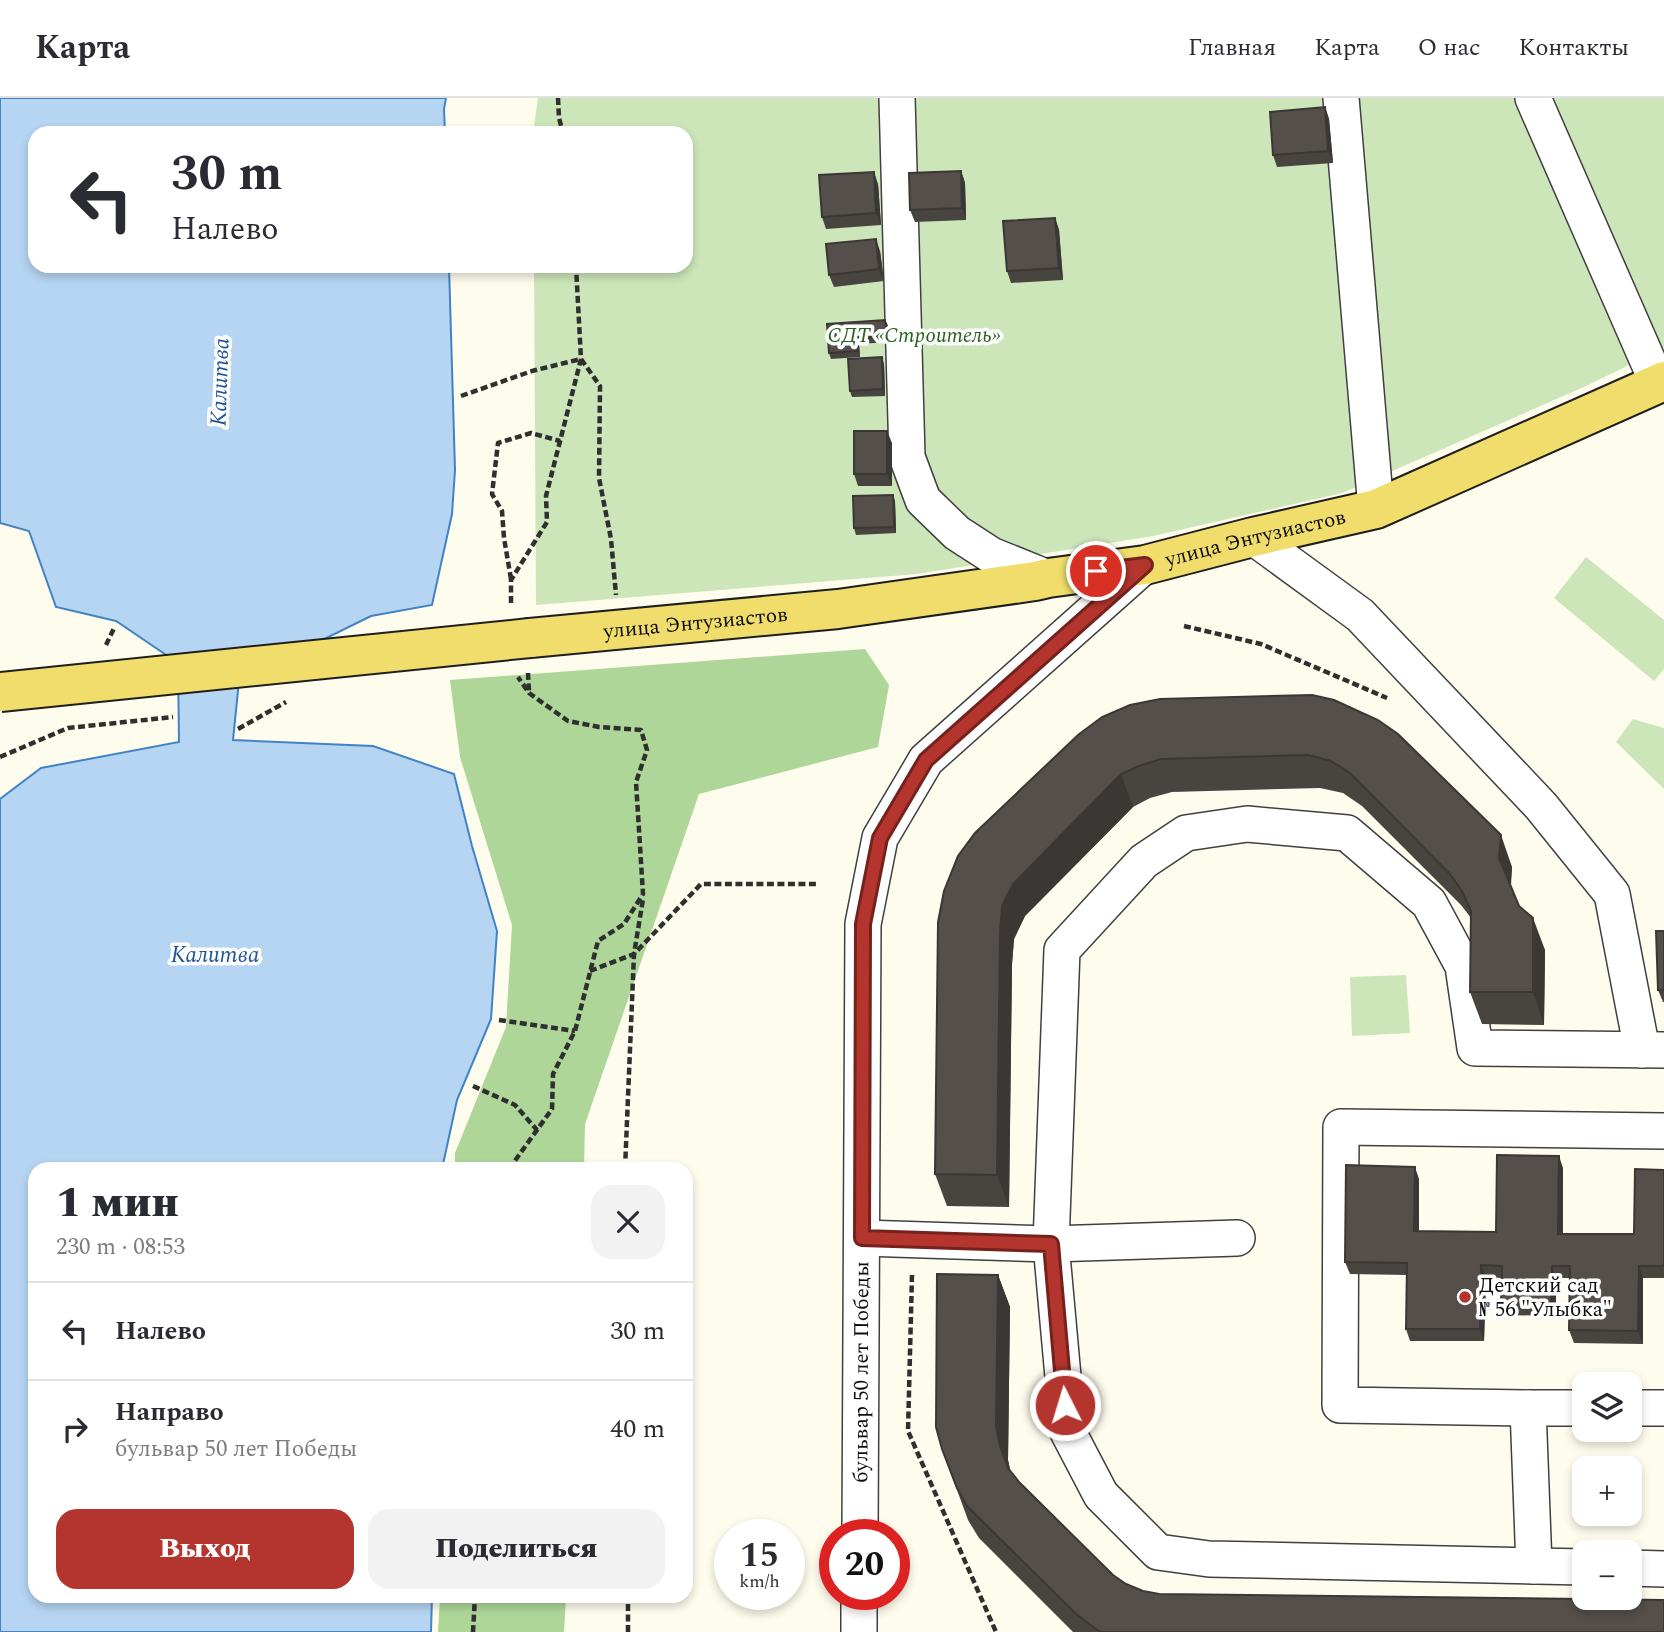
<!DOCTYPE html>
<html lang="ru">
<meta charset="utf-8">
<style>
:root{--surface:#fff;--page:#f2f2f3;--text:#2b2b33;--muted:#7c7c81;--line:#e1e1e2;--accent:#b4352d}
body{margin:0;font-family:Spectral,serif;background:var(--page);color:var(--text);height:100vh;display:flex;flex-direction:column;font-size:26px;white-space:nowrap}
*{box-sizing:border-box;margin:0}
p{font-size:23px;color:var(--muted)}
.icon{flex:none;width:38px;height:38px;fill:none;stroke:currentColor;stroke-width:2;stroke-linecap:round;stroke-linejoin:round}
.map{position:relative;flex:1;overflow:hidden}
.side{position:absolute;left:28px;top:1064px;width:665px;height:441px;display:flex;flex-direction:column;background:var(--surface);border-radius:21px;box-shadow:0 4px 10px #0003}
.side>*{flex:none}
.banner{position:absolute;left:28px;top:28px;width:665px;height:147px;border-radius:21px;box-shadow:0 4px 10px #0003;background:#fff;color:var(--text);overflow:hidden}
.buttons{position:absolute;left:1572px;top:1274px;display:grid;gap:14px}
.buttons a{display:grid;place-items:center;width:70px;height:70px;border-radius:14px;background:var(--surface);box-shadow:0 4px 10px #0003;font-size:35px}
.speed{position:absolute;left:714px;top:1421px;display:flex;gap:14px;font-size:35px;font-weight:700;text-align:center}
.speed>*{display:grid;place-content:center;width:91px;height:91px;border-radius:50%;background:var(--surface);box-shadow:0 4px 10px #0003;line-height:1}
.speed small{font-size:18px;font-weight:400}
.speed .limit{border:10px solid #d22;background:#fff;color:#111}
.pin{position:absolute;display:grid;place-items:center;width:60px;height:60px;color:#fff;margin:-30px;border:4px solid #fff;border-radius:50%;box-shadow:0 2px 7px #0007}
.me{position:absolute;width:77px;margin:-38px;rotate:355deg;stroke-linejoin:round;filter:drop-shadow(0 0 5px #0008)}
.turn{display:flex;align-items:center;gap:24px;height:147px;padding:0 28px;font-size:32px}
.turn .icon{width:91px;height:91px;stroke-width:2.5}
.turn b{display:block;font-size:49px;line-height:60px}
.round{display:grid;place-items:center;flex:none;width:74px;height:74px;border-radius:21px;background:var(--page)}
.overview{display:flex;align-items:center;justify-content:space-between;height:119px;padding:0 28px}
h1{font-size:42px;font-weight:800;line-height:52px}
.primary-button{display:flex;gap:14px;margin-top:auto;padding:14px 28px}
.primary-button a{flex:1;height:80px;border-radius:21px;background:var(--accent);color:#fff;font-size:28px;font-weight:800;line-height:80px;text-align:center}
.primary-button a+a{background:var(--page);color:var(--text)}
ul{padding:0;list-style:none}
li{display:flex;align-items:center;gap:21px;height:98px;padding:0 28px;border-top:2px solid var(--line)}
li div{flex:1}
li b{display:block;font-size:26px}
li em{font-style:normal}
header{display:flex;align-items:center;gap:42px;box-sizing:border-box;height:98px;padding:0 35px;background:var(--surface);border-bottom:2px solid var(--line)}
header strong{font-size:33px}
nav{display:flex;gap:38px;margin-inline-start:auto;font-size:24px}
.map>svg:first-child{display:block}
.green{fill:#cce6b9}
.forest{fill:#aed699}
.water{fill:#b5d5f2;stroke:#4183c4;stroke-width:2}
.lines{fill:none;stroke-linecap:round;stroke-linejoin:round}
.minor-casing{stroke:#404040;stroke-width:38}
.major-casing{stroke:#1e1e1e;stroke-width:42}
.path{stroke:#2f2f2f;stroke-width:4.5;stroke-dasharray:7 3.5;stroke-linecap:butt}
.minor{stroke:#fff;stroke-width:35}
.major{stroke:#f0dd6b;stroke-width:38}
.major-bridge-casing{stroke:#1e1e1e;stroke-width:42;stroke-linecap:butt}
.major-bridge{stroke:#f0dd6b;stroke-width:38}
.wall{fill:#484440}
.shaded-wall{fill:#3b3734}
.building{fill:#544f4a;stroke:#3b3734;stroke-width:2}
.route-casing{stroke:#75221d;stroke-width:18}
.route{stroke:#b4352d;stroke-width:12}
.poi-dot{fill:#b4352d;stroke:#fff;stroke-width:2.5}
.labels{text-anchor:middle;stroke-width:7;stroke-linejoin:round;paint-order:stroke}
.park-label{font-size:21px;font-style:italic;fill:#286021;stroke:#fff}
.street-label{font-size:21px;fill:#0d0d0d;stroke:#fff}
.poi-label{font-size:21px;fill:#0d0d0d;stroke:#fff;text-anchor:start}
.water-label{font-size:23px;font-style:italic;fill:#1e5596;stroke:#fff}
</style>
<header>
<strong>Карта</strong>
<nav><a>Главная</a><a>Карта</a><a>О нас</a><a>Контакты</a></nav>
</header>
<div class="map">
<svg width="1664" height="1534" viewBox="0 0 1664 1534">
<rect width="100%" height="100%" fill="#fefced"/>
<g class="green">
<polygon points="538,0 1664,0 1664,250 1584,289 1342,395 1153,438 917,476 536,507 534,168 686,168 686,35 533,35"/>
<polygon points="1586,459 1664,522 1664,571 1654,583 1554,500"/>
<polygon points="1633,621 1664,630 1664,691 1616,644"/>
<polygon points="1406,877 1410,935 1352,938 1350,879"/>
</g>
<g class="forest">
<polygon points="865,551 889,587 878,649 699,696 585,1026 584,1071 455,1071 455,1055 506,929 512,827 460,659 450,582"/>
<polygon points="440,1498 566,1498 564,1534 438,1534"/>
</g>
<polygon class="water" points="0,0 446,0 444,11 445,35 35,35 35,168 449,168 455,372 452,416 432,507 371,518 239,583 233,642 373,648 454,676 472,748 497,833 491,921 457,1002 442,1071 35,1071 35,1498 432,1498 431,1534 0,1534 0,701 41,670 179,644 178,565 116,523 56,509 29,433 0,425"/>
<g class="lines">
<defs>
<g id="minor">
<polyline points="897,0 907,359 923,402 957,435 991,457 1048,480"/>
<polyline points="1341,0 1376,411"/>
<polyline points="1533,0 1658,286"/>
<polyline points="1253,439 1360,517 1541,708 1612,796 1642,952"/>
<polyline points="862,1140 1051,1146 1237,1140"/>
<polyline points="1528,1310 1340,1307 1341,1029 1664,1033"/>
<polyline points="1629,1310 1664,1310"/>
<path id="s1" d="M860,1437L863,826L880,740L926,662L1145,467"/>
<polyline points="1534,1468 1528,1310 1584,1310"/>
<polyline points="1584,1469 1209,1461 1158,1454 1101,1397 1068,1334 1051,1146 1062,852 1144,763 1186,735 1247,726 1347,735 1429,805 1463,868 1475,950 1664,952"/>
<polyline points="1629,1470 1664,1471"/>
<polyline points="859,1534 859,1496"/>
</g>
<g id="major">
<path id="s2" d="M530,540L838,511L1035,483L1048,480L1145,467L1253,439L1376,411L1664,283"/>
</g>
</defs>
<use href="#minor" class="minor-casing"/>
<use href="#major" class="major-casing"/>
<g class="path">
<polyline points="558,0 559,20 563,35"/>
<polyline points="461,298 532,273 581,261 600,288 599,380 611,441 616,497"/>
<polyline points="511,481 504,440 502,413 492,396 498,345 531,335 560,343"/>
<polyline points="511,505 511,482 547,424 546,398 581,261 576,168"/>
<polyline points="1184,528 1261,546 1387,600"/>
<polyline points="106,547 115,528"/>
<polyline points="528,575 529,594"/>
<polyline points="238,631 286,604"/>
<polyline points="0,659 68,630 173,619"/>
<polyline points="590,873 634,856 643,801"/>
<polyline points="499,922 575,933"/>
<polyline points="473,988 515,1007 537,1032"/>
<polyline points="509,1071 552,1011 553,976 575,933 598,843 624,826 643,796 636,684 647,652 641,632 599,629 568,623 529,595 518,579"/>
<polyline points="625,1071 634,856 701,786 818,786"/>
<polyline points="912,1177 908,1333 996,1534"/>
<polyline points="473,1534 475,1498"/>
<polyline points="628,1534 628,1498"/>
</g>
<use href="#minor" class="minor"/>
<use href="#major" class="major"/>
<defs>
<polyline id="major-bridge" points="0,594 530,540"/>
</defs>
<use href="#major-bridge" class="major-bridge-casing"/>
<use href="#major-bridge" class="major-bridge"/>
</g>
<g class="wall">
<polygon points="1325,9 1329,21 1333,65 1277,69 1273,57"/>
<polygon points="961,73 965,85 966,122 915,124 910,112"/>
<polygon points="878,86 881,127 826,131 822,119"/>
<polygon points="1055,120 1059,132 1063,182 1011,185 1007,173"/>
<polygon points="880,153 884,183 834,189 829,177"/>
<polygon points="885,222 888,228 889,244 859,246 860,259 831,261 829,255"/>
<polygon points="884,266 885,298 852,299 850,293"/>
<polygon points="892,345 892,388 858,388 854,376"/>
<polygon points="895,403 896,435 856,437 854,430"/>
<polygon points="1312,597 1512,769 1511,788 1519,808 1545,852 1544,927 1482,926 1470,894 1471,820 1461,807 1362,708 1343,695 1320,690 1172,694 1150,700 1133,709 1025,818 1014,841 1012,866 1009,1109 947,1108 935,1076 975,735"/>
<polygon points="1664,833 1664,904 1663,904 1658,892"/>
<polygon points="1563,1070 1563,1136 1634,1136 1664,1072 1664,1180 1643,1180 1643,1246 1574,1245 1569,1232 1570,1180 1556,1180 1556,1218 1505,1217 1501,1205 1502,1180 1486,1179 1484,1243 1410,1243 1406,1231 1407,1177 1350,1176 1345,1164 1419,1081 1419,1133 1496,1134"/>
<polygon points="998,1177 1010,1209 1008,1362 1010,1372 1019,1384 1113,1477 1126,1486 1143,1493 1159,1496 1664,1534 1073,1534 979,1440 968,1422 942,1351"/>
</g>
<g class="shaded-wall">
<polygon points="1325,9 1329,21 1333,65 1328,53"/>
<polygon points="961,73 965,85 966,122 962,110"/>
<polygon points="874,74 878,86 881,127 876,115"/>
<polygon points="1055,120 1059,132 1063,182 1059,170"/>
<polygon points="876,141 880,153 884,183 879,171"/>
<polygon points="885,222 888,228 889,244 887,238"/>
<polygon points="856,240 859,246 860,259 858,253"/>
<polygon points="882,259 884,266 885,298 883,291"/>
<polygon points="887,333 892,345 892,388 887,376"/>
<polygon points="893,397 895,403 896,435 894,429"/>
<polygon points="1121,676 1133,709 1025,818 1014,841 1012,866 1009,1109 997,1077 1000,834 1002,808 1013,786"/>
<polygon points="1501,737 1512,769 1510,793 1499,760"/>
<polygon points="1533,820 1545,852 1544,927 1533,894"/>
<polygon points="1559,1058 1563,1070 1562,1148 1558,1136"/>
<polygon points="1415,1069 1419,1081 1419,1145 1414,1133"/>
<polygon points="1481,1167 1486,1179 1484,1243 1480,1231"/>
<polygon points="1552,1168 1556,1180 1556,1218 1551,1206"/>
<polygon points="1639,1168 1643,1180 1643,1246 1638,1233"/>
<polygon points="998,1177 1010,1209 1008,1362 1012,1380 1000,1348 996,1329"/>
</g>
<g class="building">
<polygon points="1325,9 1328,53 1273,57 1270,14"/>
<polygon points="961,73 962,110 910,112 909,75"/>
<polygon points="874,74 876,115 822,119 819,77"/>
<polygon points="1055,120 1059,170 1007,173 1003,123"/>
<polygon points="876,141 879,171 829,177 826,146"/>
<polygon points="885,222 887,238 856,240 858,253 829,255 827,226"/>
<polygon points="882,259 883,291 850,293 848,261"/>
<rect x="854" y="333" width="33" height="43"/>
<polygon points="893,397 894,429 854,430 853,398"/>
<polygon points="1312,597 1334,602 1378,622 1398,636 1501,737 1499,760 1519,808 1533,820 1533,894 1470,894 1471,813 1462,793 1449,775 1350,675 1331,663 1308,657 1161,661 1139,668 1121,676 1013,786 1002,808 1000,834 997,1077 935,1076 938,824 944,793 958,758 975,735 1078,637 1102,619 1130,607 1160,601"/>
<polygon points="1656,833 1664,833 1664,892 1658,892"/>
<polygon points="1497,1057 1559,1058 1558,1136 1634,1136 1635,1071 1664,1072 1664,1168 1639,1168 1638,1233 1569,1232 1570,1168 1552,1168 1551,1206 1501,1205 1502,1168 1481,1167 1480,1231 1406,1231 1407,1165 1345,1164 1346,1067 1415,1069 1414,1133 1496,1134"/>
<polygon points="937,1176 998,1177 996,1329 1000,1348 1008,1370 1019,1384 1113,1477 1126,1486 1143,1493 1159,1496 1664,1502 1664,1534 1101,1534 1097,1532 1075,1515 967,1408 957,1390 942,1351 936,1329"/>
</g>
<g class="lines">
<defs>
<polyline id="route" points="1065,1307 1051,1146 862,1140 863,826 880,740 926,662 1145,467 1096,473"/>
</defs>
<use href="#route" class="route-casing"/>
<use href="#route" class="route"/>
</g>
<circle class="poi-dot" cx="1465" cy="1199" r="7"/>
<g class="labels">
<g class="park-label">
<text x="914" y="244">СДТ «Строитель»</text>
</g>
<g class="street-label">
<text dy="7" stroke="none"><textPath href="#s2" startOffset="733">улица Энтузиастов</textPath></text>
<text dy="7" stroke="none"><textPath href="#s2" startOffset="166">улица Энтузиастов</textPath></text>
<text dy="7" stroke="none"><textPath href="#s1" startOffset="163">бульвар 50 лет Победы</textPath></text>
</g>
<g class="poi-label">
<text x="1479" y="1194">Детский сад<tspan x="1479" dy="24">№ 56 "Улыбка"</tspan></text>
</g>
<g class="water-label">
<text transform="translate(219 284) rotate(-88)" y="8">Калитва</text>
<text x="215" y="864">Калитва</text>
</g>
</g>
</svg>
<div class="buttons">
<a><svg class="icon" aria-label="layers" viewBox="0 0 24 24"><path d="M12 4l9 5-9 5-9-5zM3 14l9 5 9-5"/></svg></a>
<a>+</a>
<a>−</a>
</div>
<div class="speed"><div>15<small>km/h</small></div><div class="limit">20</div></div>
<div class="pin" style="left:1096px;top:473px;background:#d93025"><svg class="icon" aria-label="arrive" viewBox="0 0 24 24"><path d="M6 21V4h12l-3 4 3 4H6"/></svg></div>
<svg class="me" style="left:1065px;top:1307px" viewBox="-20 -20 40 40"><circle r="17" fill="#b4352d" stroke="#fff" stroke-width="3"/><path d="M0-11L8 9 0 5-8 9z" fill="#fff"/></svg>
<div class="banner">
<div class="turn"><svg class="icon" aria-label="left" viewBox="0 0 24 24"><path d="M17 20v-9H6M10 6l-5 5 5 5"/></svg><div><b>30 m</b>Налево</div></div>
</div>
<section class="side">
<div class="overview"><div><h1>1 мин</h1><p>230 m · 08:53</p></div><a class="round"><svg class="icon" aria-label="close" viewBox="0 0 24 24"><path d="M6 6l12 12M18 6L6 18"/></svg></a></div>
<ul>
<li><svg class="icon" aria-label="left" viewBox="0 0 24 24"><path d="M17 20v-9H6M10 6l-5 5 5 5"/></svg><div><b>Налево</b></div><em>30 m</em></li>
<li><svg class="icon" aria-label="right" viewBox="0 0 24 24"><path d="M7 20v-9h11M14 6l5 5-5 5"/></svg><div><b>Направо</b><p>бульвар 50 лет Победы</p></div><em>40 m</em></li>
</ul>
<div class="primary-button"><a>Выход</a><a>Поделиться</a></div>
</section>
</div>
